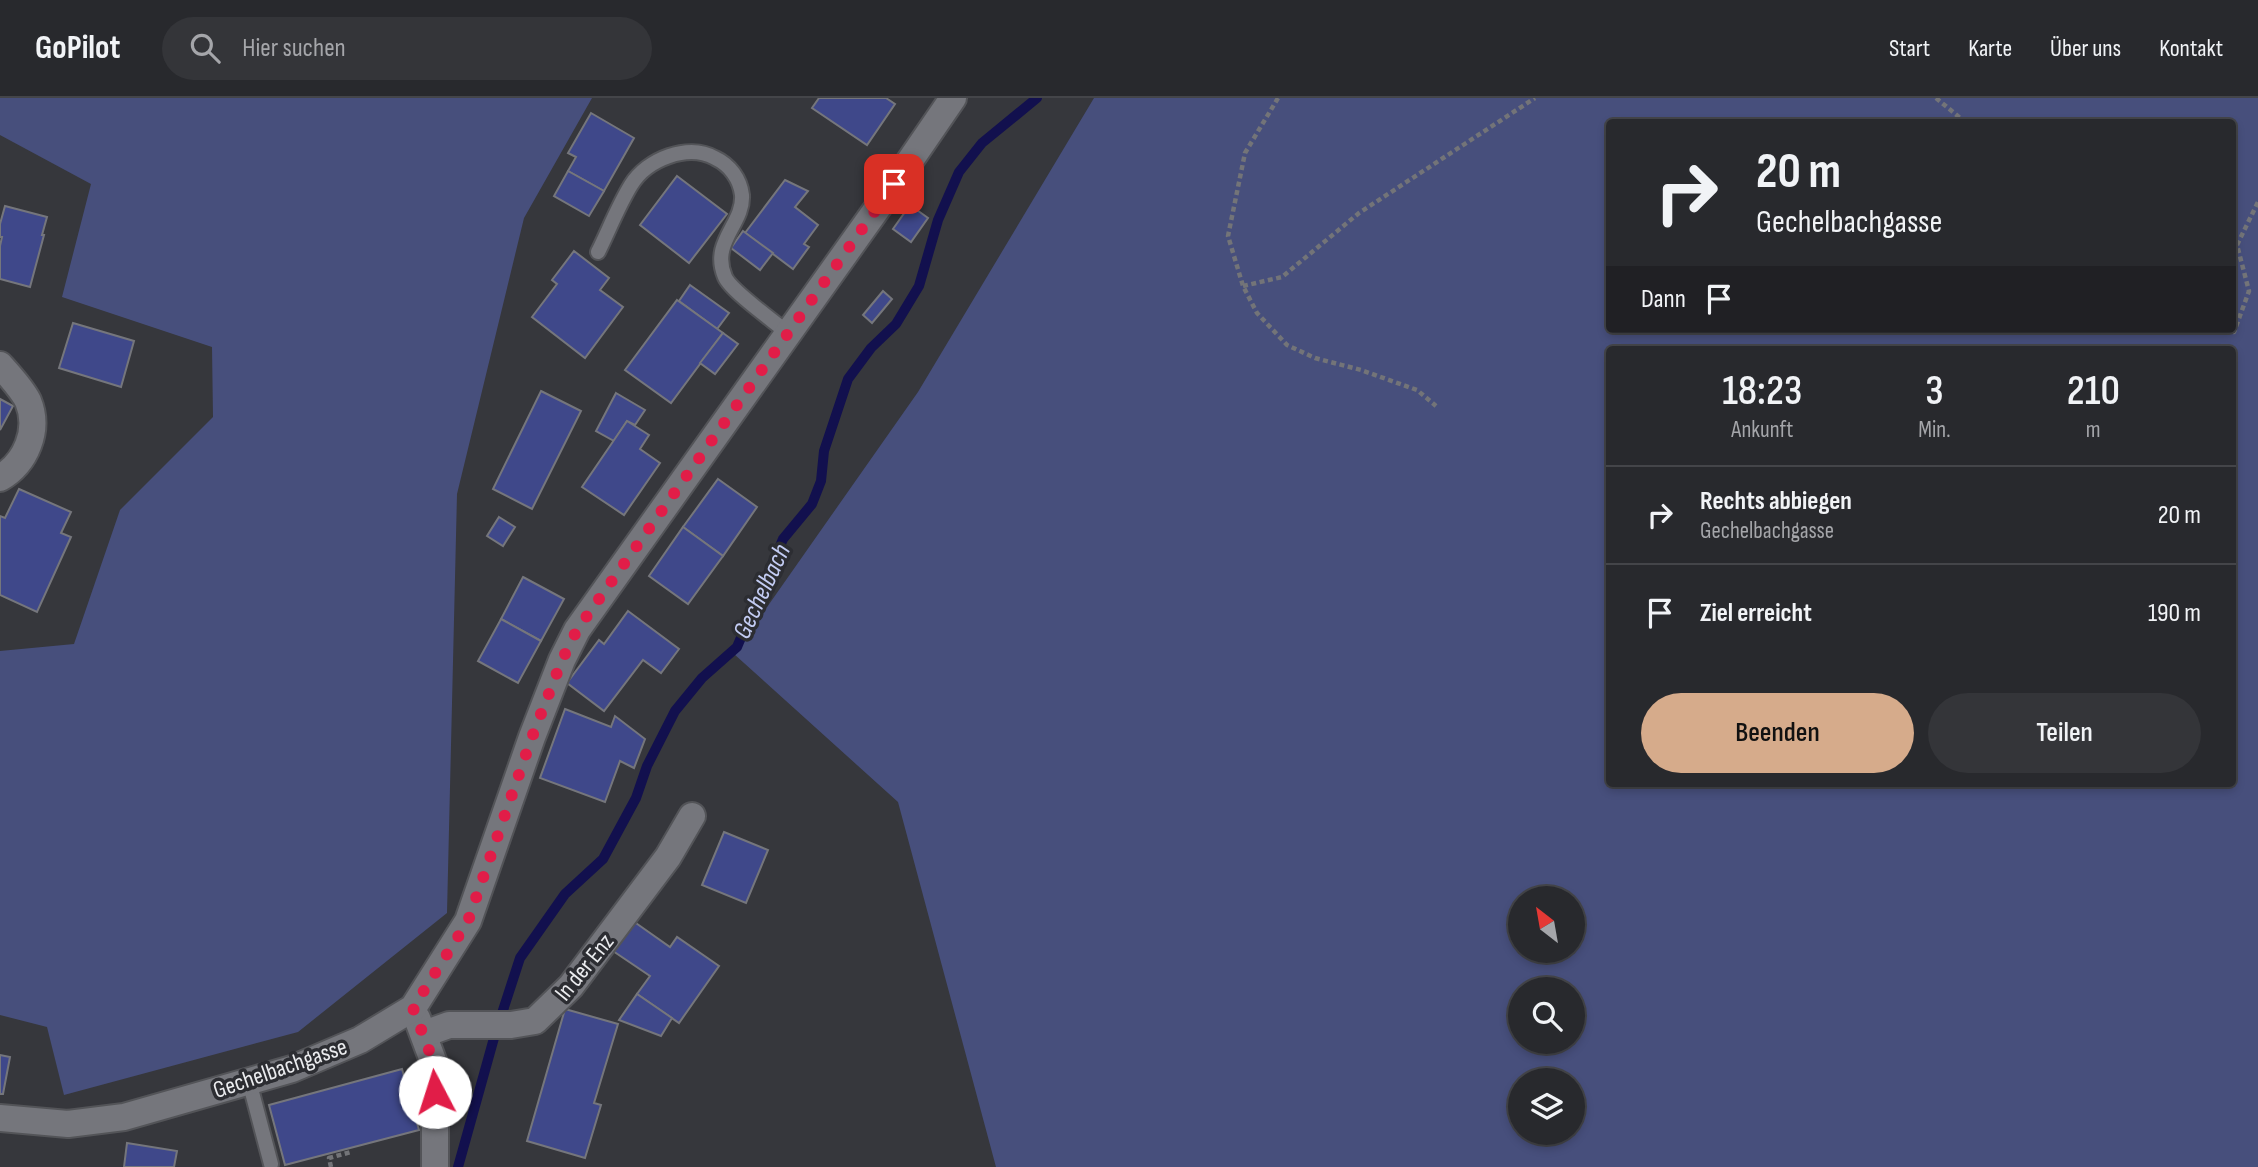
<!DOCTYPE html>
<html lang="de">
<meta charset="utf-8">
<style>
:root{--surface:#28292d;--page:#343539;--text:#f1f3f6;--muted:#a5a6aa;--line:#444549;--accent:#d6ab8b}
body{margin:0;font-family:"Sofia Sans Condensed",sans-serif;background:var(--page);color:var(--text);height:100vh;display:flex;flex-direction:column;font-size:26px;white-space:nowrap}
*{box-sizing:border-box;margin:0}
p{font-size:23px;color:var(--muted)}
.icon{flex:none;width:38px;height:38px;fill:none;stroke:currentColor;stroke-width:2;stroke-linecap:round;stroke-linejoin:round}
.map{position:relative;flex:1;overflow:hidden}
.drawer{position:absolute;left:1606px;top:248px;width:630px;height:441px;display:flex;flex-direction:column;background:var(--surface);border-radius:7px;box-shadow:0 4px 10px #0003,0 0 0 2px var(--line)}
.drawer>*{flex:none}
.hud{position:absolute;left:1606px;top:21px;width:630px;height:214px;border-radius:7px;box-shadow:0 4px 10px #0003,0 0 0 2px var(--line);background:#28292d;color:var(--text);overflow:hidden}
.needle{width:46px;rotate:329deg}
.tools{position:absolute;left:1508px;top:788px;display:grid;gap:14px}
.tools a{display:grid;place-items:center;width:77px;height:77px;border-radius:50%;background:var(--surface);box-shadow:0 4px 10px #0003,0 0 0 2px var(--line);font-size:35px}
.pin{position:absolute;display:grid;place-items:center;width:60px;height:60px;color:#fff;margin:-30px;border-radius:14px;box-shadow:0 4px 10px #0006}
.me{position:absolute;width:77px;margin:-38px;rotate:355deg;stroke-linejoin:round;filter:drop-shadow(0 0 5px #0008)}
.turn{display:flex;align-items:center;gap:24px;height:147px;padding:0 35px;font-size:32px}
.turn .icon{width:91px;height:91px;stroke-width:2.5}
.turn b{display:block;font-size:49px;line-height:60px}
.then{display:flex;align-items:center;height:66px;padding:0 35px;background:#0003;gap:14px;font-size:26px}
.eta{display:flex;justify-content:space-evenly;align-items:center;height:119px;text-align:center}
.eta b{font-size:42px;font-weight:600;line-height:49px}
.button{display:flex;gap:14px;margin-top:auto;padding:14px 35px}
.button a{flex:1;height:80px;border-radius:42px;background:var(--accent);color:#111;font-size:28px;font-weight:600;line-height:80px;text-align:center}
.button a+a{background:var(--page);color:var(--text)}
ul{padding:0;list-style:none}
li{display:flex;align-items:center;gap:21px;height:98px;padding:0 35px;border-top:2px solid var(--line)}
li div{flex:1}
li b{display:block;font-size:26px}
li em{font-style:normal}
header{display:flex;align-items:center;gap:42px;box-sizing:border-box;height:98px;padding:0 35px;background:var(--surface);border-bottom:2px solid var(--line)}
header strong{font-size:33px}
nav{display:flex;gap:38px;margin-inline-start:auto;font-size:24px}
.search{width:490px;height:63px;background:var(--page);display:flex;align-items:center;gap:18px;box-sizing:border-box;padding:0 24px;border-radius:38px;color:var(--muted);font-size:26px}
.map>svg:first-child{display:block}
.green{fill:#474f7c;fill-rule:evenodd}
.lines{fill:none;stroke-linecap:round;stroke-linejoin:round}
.stream{stroke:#12104e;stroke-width:10}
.building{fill:#3f488a;stroke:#75767c;stroke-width:2}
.lane-casing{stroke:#535458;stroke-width:18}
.street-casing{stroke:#535458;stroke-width:30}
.path{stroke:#737478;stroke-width:4.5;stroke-dasharray:5 3.5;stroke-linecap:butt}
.lane{stroke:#75767c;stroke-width:14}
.street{stroke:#75767c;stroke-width:26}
.route{stroke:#e11d48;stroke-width:12;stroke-dasharray:0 21.6}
.labels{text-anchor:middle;stroke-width:7;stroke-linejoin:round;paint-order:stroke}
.street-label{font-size:24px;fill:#ebecef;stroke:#2c2d32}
.water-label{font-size:26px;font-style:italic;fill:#c3ccf3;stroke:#2c2d32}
</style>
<header>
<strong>GoPilot</strong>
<div class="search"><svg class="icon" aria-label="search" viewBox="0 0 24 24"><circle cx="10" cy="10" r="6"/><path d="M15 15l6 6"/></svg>Hier suchen</div>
<nav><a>Start</a><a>Karte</a><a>Über uns</a><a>Kontakt</a></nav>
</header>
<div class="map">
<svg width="2258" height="1069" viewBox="0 0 2258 1069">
<rect width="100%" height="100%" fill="#36373c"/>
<g class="green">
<polygon points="0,0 592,0 524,120 457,396 447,815 298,934 64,997 47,929 0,917 0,553 74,546 120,412 213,319 212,249 62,199 91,86 0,37"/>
<path d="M1094,0H2258V1069H996L898,704L734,556L918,294ZM2233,24V231H1610V24ZM1610,252H2233V686H1610ZM1521,800H1573V852H1521ZM1521,891H1573V943H1521ZM1521,982H1573V1034H1521Z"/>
</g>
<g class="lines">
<polyline class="stream" points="458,1069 494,940 520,860 565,796 603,761 636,700 647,668 675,613 702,580 737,549 783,441 812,406 821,383 824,353 848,281 871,250 896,226 919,188 938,122 959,74 982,45 1037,0"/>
</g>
<g class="building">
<polygon points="819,0 886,0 895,6 867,47 812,10"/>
<polygon points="591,15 634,40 604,93 568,73 576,59 568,55"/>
<polygon points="568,73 604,93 589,118 554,98"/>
<polygon points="677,78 727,116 689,165 640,127"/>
<polygon points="785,82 808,93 795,109 818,127 804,146 809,149 793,171 745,135"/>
<polygon points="910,107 928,120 911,144 893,131"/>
<polygon points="5,108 47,119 42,137 44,137 30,189 0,181 0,148 2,139 0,139 0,126"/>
<polygon points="743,133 773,155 760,172 731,150"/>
<polygon points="574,153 609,180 600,192 623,209 585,260 532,219 557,186 552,182"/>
<polygon points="690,187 729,215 717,231 679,203"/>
<polygon points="883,193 892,201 872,225 863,217"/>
<polygon points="677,202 723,235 671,305 625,272"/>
<polygon points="73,225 134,243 121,289 59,270"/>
<polygon points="723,235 738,246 715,276 700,265"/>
<polygon points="541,293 581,313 532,411 493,391"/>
<polygon points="616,295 645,312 635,327 627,323 614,343 596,333"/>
<polygon points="0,301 13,308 0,332"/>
<polygon points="627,323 649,337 640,351 660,365 624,417 582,389"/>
<polygon points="718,381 757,409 723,458 683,429"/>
<polygon points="19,391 71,414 61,435 71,439 37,514 0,497 0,418 5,420"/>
<polygon points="499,419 515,429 503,448 487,438"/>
<polygon points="683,429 723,458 688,506 649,478"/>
<polygon points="523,479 564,501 541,543 501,521"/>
<polygon points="628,513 679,551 661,575 643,562 604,613 567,585 599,542 604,546"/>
<polygon points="501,521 541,543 518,585 478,563"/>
<polygon points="565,611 611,629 615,618 645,641 634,670 620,663 605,704 540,680"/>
<polygon points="724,734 768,752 746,805 702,787"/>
<polygon points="633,823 670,849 677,839 719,868 679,925 637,896 650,878 613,853"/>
<polygon points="637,896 672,920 661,938 619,922"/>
<polygon points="565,911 618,926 594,1005 601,1007 585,1060 527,1043"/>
<polygon points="0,957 10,959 3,996 0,996"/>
<polygon points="402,971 419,1032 285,1067 269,1007"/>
<polygon points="127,1045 177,1053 174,1069 124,1069"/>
</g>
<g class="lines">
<defs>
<g id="lane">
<path d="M598,154C609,132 618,108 631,87C647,61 688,45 715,60C730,67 740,81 742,97C744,126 710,144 725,179C731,193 775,224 789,236"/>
<polyline points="249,983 271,1066"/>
</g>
<g id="street">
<path d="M0,267C9,277 22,291 28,303C40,332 26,365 0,380"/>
<polyline points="417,920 435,968 435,1069"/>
<polyline points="424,936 449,927 511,927 535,923 571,888 668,759 692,718"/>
<polyline points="0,1020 68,1026 124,1019 292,971 360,942 413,910 468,823 532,639 562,562 577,532 879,108 953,0"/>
</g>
</defs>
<use href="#lane" class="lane-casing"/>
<use href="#street" class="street-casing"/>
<g class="path">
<polyline points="1278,0 1245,55 1228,138 1243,188 1257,215 1287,247 1315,260 1361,272 1417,292 1436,308"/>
<polyline points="1936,0 1965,24"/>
<polyline points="1243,188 1282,179 1359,115 1535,0"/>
<polyline points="2215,231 2234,234 2249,193 2237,147 2258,104"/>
<polyline points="331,1069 329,1060 351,1054"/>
</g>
<use href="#lane" class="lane"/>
<use href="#street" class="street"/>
</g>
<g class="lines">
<polyline class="route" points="435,994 435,968 413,910 468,823 532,639 562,562 577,532 894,86"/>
</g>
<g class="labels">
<g class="street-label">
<text transform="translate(584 869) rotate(-51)" y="8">In der Enz</text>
<text transform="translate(280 970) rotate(-19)" y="8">Gechelbachgasse</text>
</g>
<g class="water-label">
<text transform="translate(761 493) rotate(-65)" y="9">Gechelbach</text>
</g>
</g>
</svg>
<div class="tools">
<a><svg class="needle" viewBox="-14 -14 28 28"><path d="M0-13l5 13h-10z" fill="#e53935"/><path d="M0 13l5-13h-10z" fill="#a5a6aa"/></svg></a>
<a><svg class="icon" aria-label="search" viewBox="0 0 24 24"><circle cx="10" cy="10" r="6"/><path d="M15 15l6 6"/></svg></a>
<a><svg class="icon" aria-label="layers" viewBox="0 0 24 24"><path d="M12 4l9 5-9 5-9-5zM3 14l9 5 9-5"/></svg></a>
</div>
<div class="pin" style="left:894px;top:86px;background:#d93025"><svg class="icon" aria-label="arrive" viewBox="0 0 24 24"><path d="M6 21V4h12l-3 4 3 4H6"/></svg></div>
<svg class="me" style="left:435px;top:994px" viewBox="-20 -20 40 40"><circle r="19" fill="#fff"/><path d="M0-13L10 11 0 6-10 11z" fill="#e11d48"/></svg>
<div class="hud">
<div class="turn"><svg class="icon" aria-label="right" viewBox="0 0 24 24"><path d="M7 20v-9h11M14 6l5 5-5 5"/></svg><div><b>20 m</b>Gechelbachgasse</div></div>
<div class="then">Dann<svg class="icon" aria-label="arrive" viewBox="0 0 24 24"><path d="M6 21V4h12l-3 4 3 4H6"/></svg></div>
</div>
<section class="drawer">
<div class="eta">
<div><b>18:23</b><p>Ankunft</p></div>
<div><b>3</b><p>Min.</p></div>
<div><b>210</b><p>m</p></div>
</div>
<ul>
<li><svg class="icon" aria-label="right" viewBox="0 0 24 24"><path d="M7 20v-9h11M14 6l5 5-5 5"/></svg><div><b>Rechts abbiegen</b><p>Gechelbachgasse</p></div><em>20 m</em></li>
<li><svg class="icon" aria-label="arrive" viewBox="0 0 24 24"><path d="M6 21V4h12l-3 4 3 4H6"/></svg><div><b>Ziel erreicht</b></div><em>190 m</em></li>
</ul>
<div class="button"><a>Beenden</a><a>Teilen</a></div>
</section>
</div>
